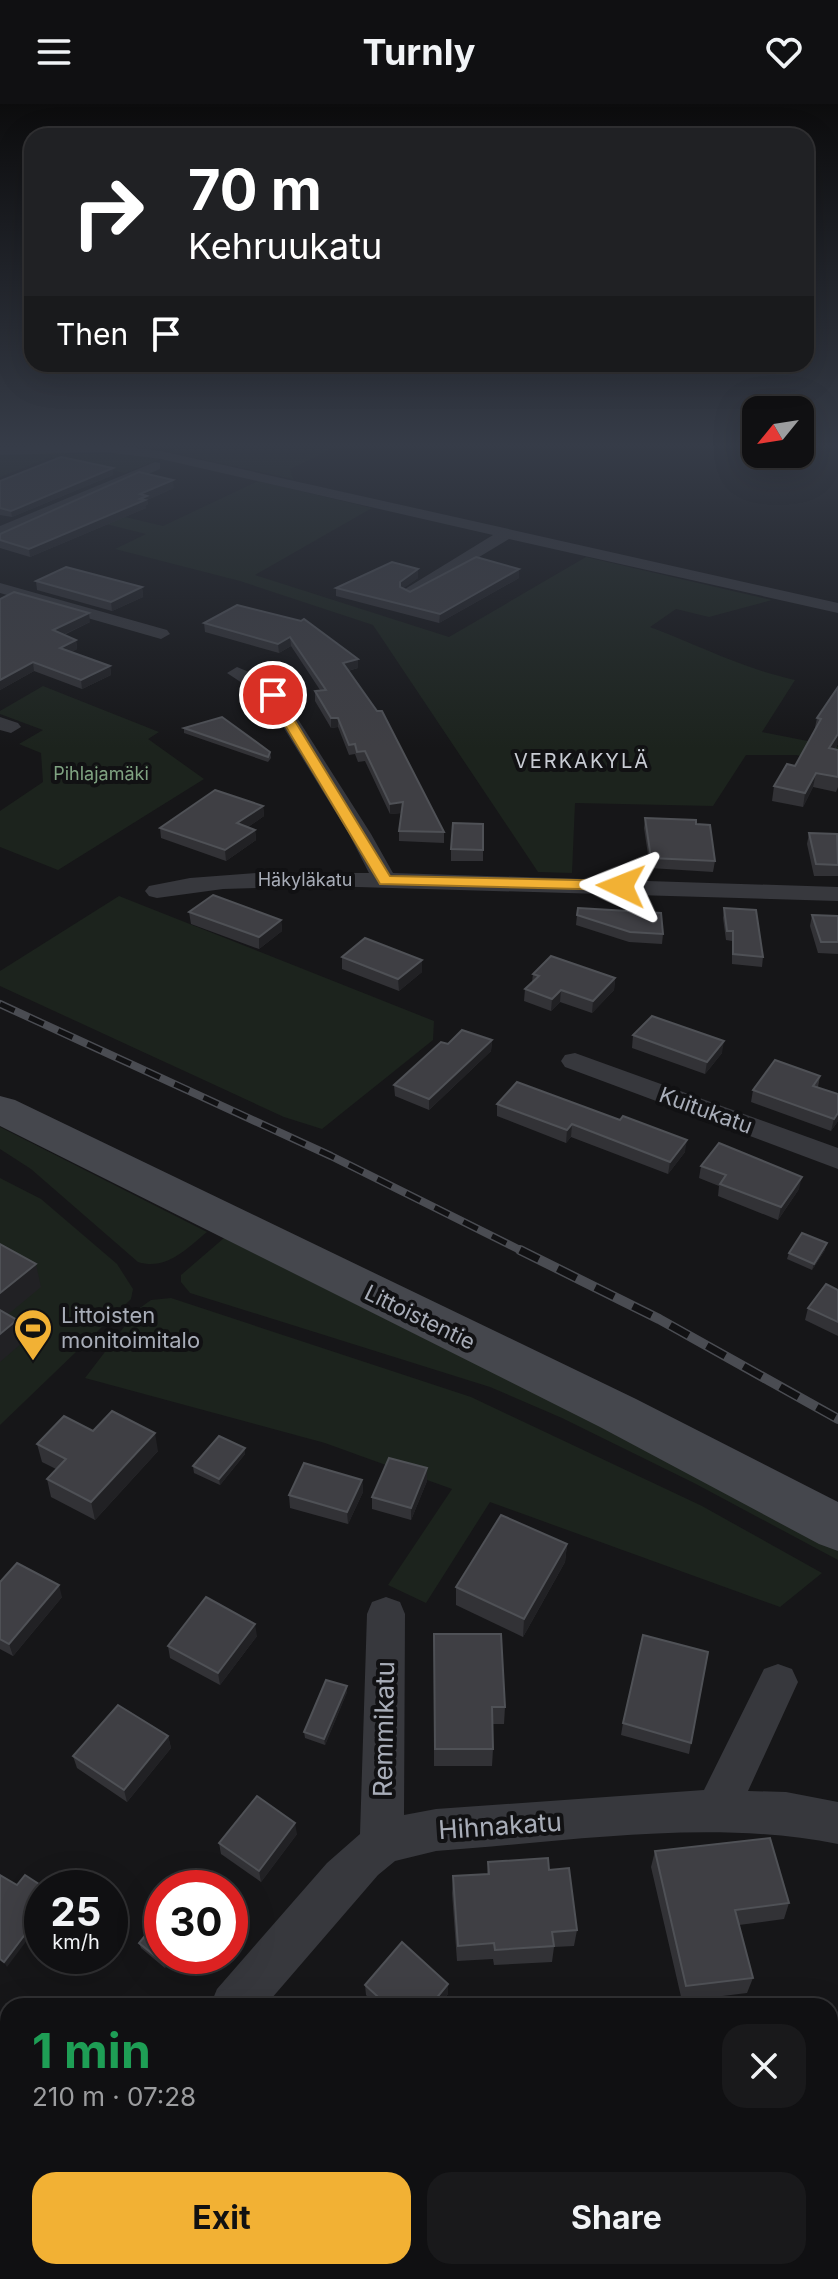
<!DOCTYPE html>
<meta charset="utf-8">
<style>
:root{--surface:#101012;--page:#19191b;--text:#f1f3f6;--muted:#9c9d9f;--line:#303032;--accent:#f2b134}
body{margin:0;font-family:Inter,sans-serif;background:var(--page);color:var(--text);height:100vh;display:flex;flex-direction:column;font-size:30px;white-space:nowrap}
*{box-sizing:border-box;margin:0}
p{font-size:26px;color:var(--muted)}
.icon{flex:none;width:44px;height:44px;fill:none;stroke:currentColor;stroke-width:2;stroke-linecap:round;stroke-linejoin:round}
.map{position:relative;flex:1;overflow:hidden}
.panel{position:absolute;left:0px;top:1894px;width:838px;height:282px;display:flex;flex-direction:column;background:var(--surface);border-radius:24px 24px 0 0;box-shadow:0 8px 32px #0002,0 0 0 2px var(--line)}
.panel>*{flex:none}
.top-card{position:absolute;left:24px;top:24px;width:790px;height:244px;border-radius:24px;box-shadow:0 8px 32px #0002,0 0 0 2px var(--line);background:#202124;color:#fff;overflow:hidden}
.needle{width:52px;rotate:240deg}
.buttons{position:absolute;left:742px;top:292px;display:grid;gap:16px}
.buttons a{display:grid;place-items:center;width:72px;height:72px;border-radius:16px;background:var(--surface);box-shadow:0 8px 32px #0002,0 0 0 2px var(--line);font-size:40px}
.speed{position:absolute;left:24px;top:1766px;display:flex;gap:16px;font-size:40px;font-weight:700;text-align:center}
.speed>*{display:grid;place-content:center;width:104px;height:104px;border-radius:50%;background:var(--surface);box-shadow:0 8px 32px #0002,0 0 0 2px var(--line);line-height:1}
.speed small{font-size:20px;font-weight:400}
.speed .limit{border:12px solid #d22;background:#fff;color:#111}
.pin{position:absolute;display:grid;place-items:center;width:68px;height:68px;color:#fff;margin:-34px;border:4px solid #fff;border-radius:50%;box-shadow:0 2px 8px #0007}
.me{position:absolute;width:88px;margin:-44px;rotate:272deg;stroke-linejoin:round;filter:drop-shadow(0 0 6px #0008)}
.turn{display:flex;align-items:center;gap:28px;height:168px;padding:0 32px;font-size:36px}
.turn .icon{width:104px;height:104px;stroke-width:2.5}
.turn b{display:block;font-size:56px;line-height:68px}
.then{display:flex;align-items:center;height:76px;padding:0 32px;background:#0003;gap:16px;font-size:30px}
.round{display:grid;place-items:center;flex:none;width:84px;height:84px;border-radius:24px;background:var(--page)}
.overview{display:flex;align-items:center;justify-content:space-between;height:136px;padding:0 32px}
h1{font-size:48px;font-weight:700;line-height:60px;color:#1e9e55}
.primary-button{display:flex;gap:16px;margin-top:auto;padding:16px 32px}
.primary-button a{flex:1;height:92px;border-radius:24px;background:var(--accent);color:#111;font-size:32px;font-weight:700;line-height:92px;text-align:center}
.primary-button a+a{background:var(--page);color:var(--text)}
header{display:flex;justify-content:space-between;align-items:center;height:104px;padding:0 32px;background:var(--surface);font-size:36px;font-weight:700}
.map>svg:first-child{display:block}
.green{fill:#1c231d}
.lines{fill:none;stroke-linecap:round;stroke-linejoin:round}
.stream{stroke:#2c353c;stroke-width:4}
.street{fill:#37383d;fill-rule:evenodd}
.secondary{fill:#45474d;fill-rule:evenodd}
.rail-far1-casing{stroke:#4a4c52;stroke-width:8}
.rail-casing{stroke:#4a4c52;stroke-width:10}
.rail-far1{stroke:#111113;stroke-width:5;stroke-dasharray:16;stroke-linecap:butt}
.rail{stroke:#111113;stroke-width:7;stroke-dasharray:21;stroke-linecap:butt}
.wall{fill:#323236}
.shaded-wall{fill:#212124}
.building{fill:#3f3f44;stroke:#4f5156;stroke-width:2}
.route{fill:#f2b134;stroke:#9d7322;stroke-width:2}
.labels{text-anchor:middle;stroke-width:8;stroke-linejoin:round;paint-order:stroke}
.far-park-label{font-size:18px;fill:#7fa381;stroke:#111113}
.far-street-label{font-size:18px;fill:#a8adb8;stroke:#111113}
.far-neighbourhood-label{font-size:20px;letter-spacing:2px;fill:#c9ccd4;stroke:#111113}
.street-label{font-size:22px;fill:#a8adb8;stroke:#111113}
.poi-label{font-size:22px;fill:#a8adb8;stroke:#111113;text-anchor:start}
.near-street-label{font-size:26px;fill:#a8adb8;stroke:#111113}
</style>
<header><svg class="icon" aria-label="menu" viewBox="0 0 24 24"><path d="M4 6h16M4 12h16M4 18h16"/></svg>Turnly<svg class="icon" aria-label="heart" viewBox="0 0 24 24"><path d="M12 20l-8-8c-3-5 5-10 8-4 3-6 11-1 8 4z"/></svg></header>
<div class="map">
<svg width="838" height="2175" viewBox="0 0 838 2175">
<rect width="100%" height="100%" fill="#161618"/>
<g class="green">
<polygon points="187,339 345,339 290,365 293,375 169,348"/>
<polygon points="95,347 160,355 125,369 51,353 0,373 0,350"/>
<path d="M258,377L372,404L255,471L449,533L586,453L772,496L709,513L676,505L650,523C698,541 744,565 795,576L762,628L838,643V659L796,651H746L713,702L575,699L572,769L538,768L373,521L240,477L115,445L146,430L58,408L75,401L163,422Z"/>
<polygon points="43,582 159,628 148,635 204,675 58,766 0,743 0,707 43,678 41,649 19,640 43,626 0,610 0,607"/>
<polygon points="119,792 434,917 433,936 322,1025 284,1013 0,882 0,867"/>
<path d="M0,1023L207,1128C187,1144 167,1167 138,1158L31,1065L0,1045Z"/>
<polygon points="0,1074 41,1095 117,1160 133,1185 131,1195 0,1321"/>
<polygon points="224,1134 838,1439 838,1456 696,1380 562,1314 490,1283 190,1189 181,1178 181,1171"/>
<polygon points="171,1194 471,1293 702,1402 822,1469 780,1503 490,1398 426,1499 388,1481 452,1385 325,1339 85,1274 137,1206 151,1196"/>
</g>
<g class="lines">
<polyline class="stream" points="0,340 9,339"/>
<g class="street">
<polygon points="104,340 161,347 838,499 838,509 509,435 411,494 402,489 405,485 493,431 161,355 104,348 0,351 0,343"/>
<polygon points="155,358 160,359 160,365 0,433 0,422"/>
<polygon points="0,479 167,526 170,530 161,535 0,489"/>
<polygon points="237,563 263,574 280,587 371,730 393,769 838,783 838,797 324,782 223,785 157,794 149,792 145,787 149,782 190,774 257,769 369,769 349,730 266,595 227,569"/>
<polygon points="0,613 18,619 21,623 11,629 0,626"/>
<polygon points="575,949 838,1044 838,1065 565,963 561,957 565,951"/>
<path d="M386,1493L400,1498L405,1510L404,1711L436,1705L704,1686L764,1565L778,1560L792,1565L798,1578L748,1687L786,1688L838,1698V1740C707,1714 568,1738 436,1747L395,1757L378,1771L265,1902H210L217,1885L327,1759L360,1730L367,1510L372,1498Z"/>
<polygon points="0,1934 8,1935 8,1983 0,1982"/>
<polygon points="295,2168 349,2168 347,2175 292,2175"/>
<polygon points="362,2168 418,2168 421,2175 364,2175"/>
</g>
<polygon class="secondary" points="0,992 15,996 636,1295 838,1398 838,1447 819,1440 600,1323 0,1022"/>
<defs>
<polyline id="rail-far1" points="0,900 331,1052 524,1148"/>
<polyline id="rail" points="520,1146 659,1215 838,1315"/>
</defs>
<use href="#rail-far1" class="rail-far1-casing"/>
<use href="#rail" class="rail-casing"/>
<use href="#rail-far1" class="rail-far1"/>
<use href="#rail" class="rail"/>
</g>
<g class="wall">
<polygon points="113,371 12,413 0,411 0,377"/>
<polygon points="174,384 147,396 148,400 145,402 146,404 30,453 0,444 0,430"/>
<polygon points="418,474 403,484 410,488 519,474 439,519 336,492 336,484"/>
<polygon points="36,477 142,483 143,493 112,507 37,486"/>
<polygon points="0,495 90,518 64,531 76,536 77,545 71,548 110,562 111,571 82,585 34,567 0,586"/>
<polygon points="237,501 358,564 348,567 444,728 444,739 399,737 399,727 401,709 390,710 365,657 358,658 355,650 349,651 338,623 331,624 315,597 315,587 320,586 291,542 279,549 205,528 204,519"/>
<polygon points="838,583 838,640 835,645 838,646 838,683 836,688 813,683 803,703 772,697 774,682 795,662 814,628 817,614"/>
<polygon points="184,624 270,648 271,654 268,658 184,629"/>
<polygon points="263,702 264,712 248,723 255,726 256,736 226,757 161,734 160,724"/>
<polygon points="645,714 696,720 715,757 713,768 650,764 644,724"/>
<polygon points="483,720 483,757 451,757 451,745"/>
<polygon points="809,729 838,733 838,772 814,772 807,740"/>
<polygon points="724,804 763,853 762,863 732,860 732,837 726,836 723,814"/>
<polygon points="189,808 281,816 282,827 259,845 191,820"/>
<polygon points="577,811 663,830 662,840 629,838 576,821"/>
<polygon points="812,811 838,812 838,850 818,849 810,822"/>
<polygon points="342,853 422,856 422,868 399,887 342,865"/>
<polygon points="533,870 615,874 614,886 592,909 560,898 551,907 524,897 525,885 532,878"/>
<polygon points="633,931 722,949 705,970 632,944"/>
<polygon points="492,936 491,947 429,1006 395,992 394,981 448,940"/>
<polygon points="820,972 818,983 838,1017 831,1027 751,998 753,986"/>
<polygon points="497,1000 620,1016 685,1048 668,1070 571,1033 566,1039 497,1012"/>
<polygon points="701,1062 799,1085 778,1116 718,1092 719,1082 699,1074"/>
<polygon points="825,1146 812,1166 787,1155 789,1149"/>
<polygon points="838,1186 838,1232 805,1216 808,1204"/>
<polygon points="93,1327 158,1347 95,1416 51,1393 47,1375 56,1365 42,1358 37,1340"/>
<polygon points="245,1344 245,1350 220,1381 194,1369 193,1362"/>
<polygon points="362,1376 363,1388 348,1420 290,1404 289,1391"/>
<polygon points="427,1377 411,1416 372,1405 372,1393"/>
<polygon points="567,1440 565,1458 523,1533 456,1501 456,1483"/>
<polygon points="0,1478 62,1493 13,1552 0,1545"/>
<polygon points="434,1530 505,1603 504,1620 492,1620 493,1645 492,1662 434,1662"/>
<polygon points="257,1532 220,1581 170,1554 168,1542"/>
<polygon points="347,1582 347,1588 325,1641 305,1634 304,1628"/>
<polygon points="623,1619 691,1639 689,1650 621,1631"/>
<polygon points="168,1632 171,1644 127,1698 77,1664 73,1652"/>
<polygon points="297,1730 261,1778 221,1750 219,1739"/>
<polygon points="655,1747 789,1799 784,1815 739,1821 753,1874 747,1889 682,1897 651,1763"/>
<polygon points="488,1758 549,1766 577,1826 574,1842 554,1843 552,1858 494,1861 493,1855 457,1857 452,1789 453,1772 487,1770"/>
<polygon points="139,1839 175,1852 165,1864 141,1844"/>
<polygon points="448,1880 448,1890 439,1901 440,1902 377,1902 366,1891 365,1881"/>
<polygon points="830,1960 838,1966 838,2019 830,2013"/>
</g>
<g class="shaded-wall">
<polygon points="113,364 113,371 12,413 11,407"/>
<polygon points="173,376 174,384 147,396 148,400 145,402 146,404 30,453 29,445 140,390"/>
<polygon points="418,465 418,474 400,487 400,478"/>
<polygon points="519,465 519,474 439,519 440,510"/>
<polygon points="142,483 143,493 112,507 111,498"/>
<polygon points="89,509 90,518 54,535 53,526"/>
<polygon points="290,533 291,542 279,549 278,540"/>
<polygon points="76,536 77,545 61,553 60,544"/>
<polygon points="358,555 358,564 343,568 343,559"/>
<polygon points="33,558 34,567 0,586 0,576"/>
<polygon points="110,562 111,571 82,585 81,576"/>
<polygon points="331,614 338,614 338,623 331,624"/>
<polygon points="838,630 838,640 826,658 829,644"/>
<polygon points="816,669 813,683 803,703 805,689"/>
<polygon points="403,698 403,709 390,710 390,700"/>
<polygon points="263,702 264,712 238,730 237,719"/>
<polygon points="255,726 256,736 226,757 225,746"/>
<polygon points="281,816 282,827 259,845 259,833"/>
<polygon points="422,856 422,868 399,887 398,875"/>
<polygon points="615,874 614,886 592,909 593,897"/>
<polygon points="561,886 560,898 551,907 552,895"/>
<polygon points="492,936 491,947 429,1006 429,995"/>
<polygon points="724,937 722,949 705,970 707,958"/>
<polygon points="838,1009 838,1017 831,1027 834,1015"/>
<polygon points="572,1020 571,1033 566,1039 567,1026"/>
<polygon points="687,1036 685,1048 668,1070 670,1058"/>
<polygon points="802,1073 799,1085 778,1116 781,1103"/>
<polygon points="827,1139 825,1146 812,1166 814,1160"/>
<polygon points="36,1160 41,1183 0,1217 0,1189"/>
<polygon points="17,1216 22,1239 0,1258 0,1230"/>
<polygon points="155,1329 158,1347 95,1416 91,1398"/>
<polygon points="245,1344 245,1350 220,1381 219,1375"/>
<polygon points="427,1364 427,1377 411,1416 411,1404"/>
<polygon points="362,1376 363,1388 348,1420 347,1408"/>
<polygon points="567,1440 565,1458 523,1533 524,1515"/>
<polygon points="59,1481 62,1493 13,1552 9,1540"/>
<polygon points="255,1520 257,1532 220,1581 218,1569"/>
<polygon points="347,1582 347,1588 325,1641 324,1635"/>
<polygon points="168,1632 171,1644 127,1698 124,1686"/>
<polygon points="295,1719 297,1730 261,1778 259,1767"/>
<polygon points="42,1808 42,1816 7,1863 4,1858"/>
<polygon points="169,1852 175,1852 165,1864 164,1859"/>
<polygon points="448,1880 448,1890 438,1902 434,1897"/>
</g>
<g class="building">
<polygon points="61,353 113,364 11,407 0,404 0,377"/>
<polygon points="139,368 173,376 140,390 147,392 140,395 145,396 29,445 0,436 0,430"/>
<polygon points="476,453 519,465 440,510 336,484 392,458 418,465 400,478 400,483 410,488"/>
<polygon points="66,463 142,483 111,498 36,477"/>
<polygon points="14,488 89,509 53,526 76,536 60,544 110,562 81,576 33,558 0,576 0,495"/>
<polygon points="237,501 301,517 304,515 358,555 343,559 377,607 382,607 444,728 399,727 403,698 390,700 365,647 357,648 355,640 349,641 338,614 331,614 315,587 326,586 290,533 278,540 204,519"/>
<polygon points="838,583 838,630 829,644 838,646 838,673 816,669 805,689 774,682 787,660 795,662 821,615 817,614"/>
<polygon points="222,613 270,648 268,653 184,624"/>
<polygon points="215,686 263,702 237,719 255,726 225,746 160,724"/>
<polygon points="645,714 696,716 696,720 710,721 715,757 651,754"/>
<polygon points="453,719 483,720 483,746 451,745"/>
<polygon points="809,729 837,730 838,761 816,760"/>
<polygon points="213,791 281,816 259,833 189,808"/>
<polygon points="578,804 661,809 663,830 630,828 577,811"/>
<polygon points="724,804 756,806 763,853 733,850 733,827 727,827"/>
<polygon points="812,811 838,812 838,838 821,838"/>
<polygon points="365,834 422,856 398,875 342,853"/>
<polygon points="551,852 615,874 593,897 561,886 552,895 525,885 539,872 533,870"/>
<polygon points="652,912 724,937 707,958 633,931"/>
<polygon points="462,926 492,936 429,995 394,981 441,938 448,940"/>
<polygon points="775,956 820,972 813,982 838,990 838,1009 834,1015 753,986"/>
<polygon points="517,978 620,1016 623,1012 687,1036 670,1058 572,1020 567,1026 497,1000"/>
<polygon points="719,1039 802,1073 781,1103 720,1080 726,1071 701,1062"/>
<polygon points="802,1129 827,1139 814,1160 789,1149"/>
<polygon points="0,1140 36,1160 0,1189"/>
<polygon points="826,1180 838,1186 838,1218 808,1204"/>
<polygon points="0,1206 17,1216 0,1230"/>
<polygon points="112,1307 155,1329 91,1398 47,1375 66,1355 37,1340 64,1312 93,1327"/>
<polygon points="219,1332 245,1344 219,1375 193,1362"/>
<polygon points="389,1354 427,1364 411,1404 372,1393"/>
<polygon points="304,1359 362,1376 347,1408 289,1391"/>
<polygon points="501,1411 567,1440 524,1515 456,1483"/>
<polygon points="17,1459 59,1481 9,1540 0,1535 0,1478"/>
<polygon points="206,1493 255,1520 218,1569 168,1542"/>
<polygon points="434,1530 501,1530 505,1603 492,1603 493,1645 435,1645"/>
<polygon points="643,1531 708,1548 691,1639 623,1619"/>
<polygon points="326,1576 347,1582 324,1635 304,1628"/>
<polygon points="118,1601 168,1632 124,1686 73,1652"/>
<polygon points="257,1692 295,1719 259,1767 219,1739"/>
<polygon points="770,1734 789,1799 735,1806 753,1874 686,1882 655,1747"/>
<polygon points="548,1754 549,1766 569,1764 577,1826 552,1828 554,1842 495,1846 494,1839 458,1842 453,1772 489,1770 488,1758"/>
<polygon points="0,1771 17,1781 25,1771 45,1784 42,1784 42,1808 4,1858 0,1855"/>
<polygon points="162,1811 162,1852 169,1852 164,1859 139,1839"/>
<polygon points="402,1838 448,1880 434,1897 440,1902 388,1902 365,1881"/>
<polygon points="830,1960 838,1966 838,2006 830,2000"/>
<polygon points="116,2168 162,2168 170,2175 111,2175"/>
</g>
<linearGradient id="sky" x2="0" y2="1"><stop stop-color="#0c0c0d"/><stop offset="0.53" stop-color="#363c48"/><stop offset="1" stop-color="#363c48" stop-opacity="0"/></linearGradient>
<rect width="838" height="644" fill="url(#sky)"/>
<polygon class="route" points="273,587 279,591 390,772 621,777 629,782 621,786 380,780 267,591"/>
<defs>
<symbol id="stadium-pin" viewBox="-11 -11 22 30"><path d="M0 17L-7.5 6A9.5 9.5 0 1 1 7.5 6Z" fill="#f2b134" stroke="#111113"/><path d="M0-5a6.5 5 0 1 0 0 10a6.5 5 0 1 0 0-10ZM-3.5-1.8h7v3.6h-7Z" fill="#111"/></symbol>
</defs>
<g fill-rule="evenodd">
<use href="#stadium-pin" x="11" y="1202" width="44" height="60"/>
</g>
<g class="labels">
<g class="far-park-label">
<text x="101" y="676">Pihlajamäki</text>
</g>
<g class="far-street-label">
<text x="305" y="782">Häkyläkatu</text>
</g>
<g class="far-neighbourhood-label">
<text x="582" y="664">VERKAKYLÄ</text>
</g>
<g class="street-label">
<text transform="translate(706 1006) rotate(20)" y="8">Kuitukatu</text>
<text transform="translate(420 1213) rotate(26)" y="8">Littoistentie</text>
</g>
<g class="poi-label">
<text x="61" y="1219">Littoisten<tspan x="61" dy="25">monitoimitalo</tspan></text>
</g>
<g class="near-street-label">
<text transform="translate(384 1625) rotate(-89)" y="9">Remmikatu</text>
<text transform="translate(500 1722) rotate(-4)" y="9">Hihnakatu</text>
</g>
</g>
</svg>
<div class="buttons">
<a><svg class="needle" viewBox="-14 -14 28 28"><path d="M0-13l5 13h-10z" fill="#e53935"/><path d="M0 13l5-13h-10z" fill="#9c9d9f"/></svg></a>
</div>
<div class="speed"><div>25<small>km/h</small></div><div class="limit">30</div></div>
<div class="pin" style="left:273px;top:591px;background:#d93025"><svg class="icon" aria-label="arrive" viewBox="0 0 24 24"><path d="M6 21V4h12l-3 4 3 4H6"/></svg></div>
<svg class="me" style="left:621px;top:782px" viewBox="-20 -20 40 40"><path d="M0-17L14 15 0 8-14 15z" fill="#f2b134" stroke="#fff" stroke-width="4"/></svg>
<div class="top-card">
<div class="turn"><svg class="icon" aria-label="right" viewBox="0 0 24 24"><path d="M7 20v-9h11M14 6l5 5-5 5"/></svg><div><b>70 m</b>Kehruukatu</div></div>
<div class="then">Then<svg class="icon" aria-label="arrive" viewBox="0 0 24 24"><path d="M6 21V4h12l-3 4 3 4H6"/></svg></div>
</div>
<section class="panel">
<div class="overview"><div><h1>1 min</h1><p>210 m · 07:28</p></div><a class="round"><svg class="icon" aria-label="close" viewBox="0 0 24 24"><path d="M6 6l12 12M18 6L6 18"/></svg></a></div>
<div class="primary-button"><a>Exit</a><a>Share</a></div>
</section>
</div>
